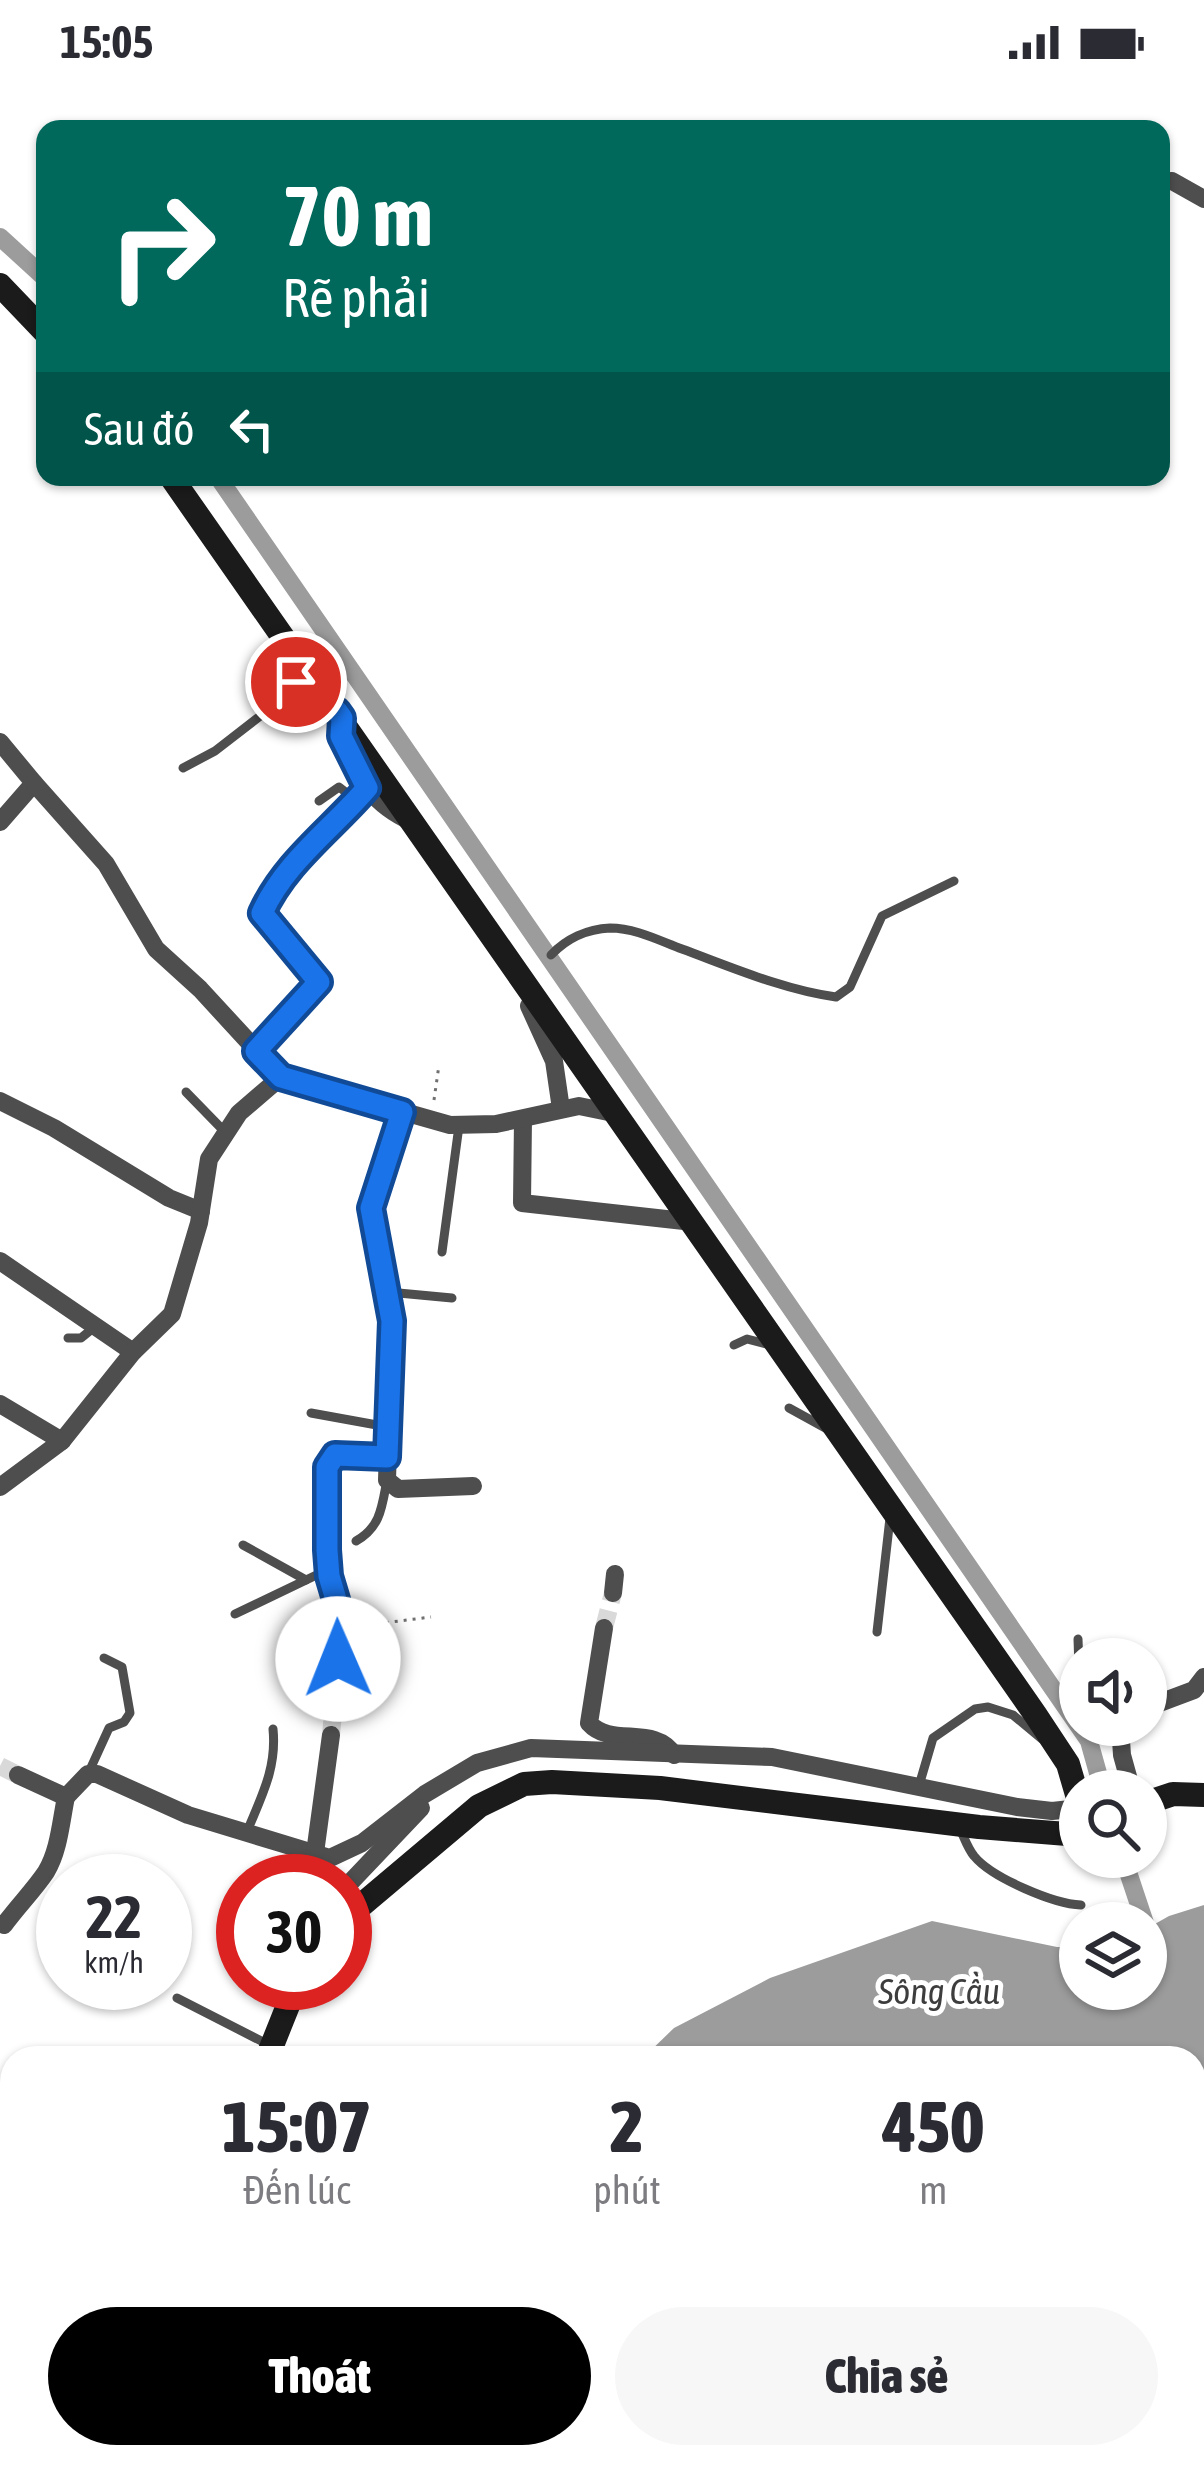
<!DOCTYPE html>
<html lang="vi">
<meta charset="utf-8">
<style>
:root{--surface:#fff;--page:#f7f7f7;--text:#2b2b33;--muted:#7c7c81;--accent:#000}
body{margin:0;font-family:"Asap Condensed",sans-serif;background:var(--page);color:var(--text);height:100vh;display:flex;flex-direction:column;font-size:45px;white-space:nowrap}
*{box-sizing:border-box;margin:0}
p{font-size:39px;color:var(--muted)}
.icon{flex:none;width:66px;height:66px;fill:none;stroke:currentColor;stroke-width:2;stroke-linecap:round;stroke-linejoin:round}
.map{position:relative;flex:1;overflow:hidden}
.drawer{position:absolute;left:0px;top:1962px;width:1206px;height:423px;display:flex;flex-direction:column;background:var(--surface);border-radius:36px 36px 0 0;box-shadow:0 3px 9px #0004}
.drawer>*{flex:none}
.guide{position:absolute;left:36px;top:36px;width:1134px;height:366px;border-radius:24px;box-shadow:0 3px 9px #0004;background:#00695c;color:#fff;overflow:hidden}
.fabs{position:absolute;left:1059px;top:1554px;display:grid;gap:24px}
.fabs a{display:grid;place-items:center;width:108px;height:108px;border-radius:50%;background:var(--surface);box-shadow:0 3px 9px #0004;font-size:60px}
.speed{position:absolute;left:36px;top:1770px;display:flex;gap:24px;font-size:60px;font-weight:700;text-align:center}
.speed>*{display:grid;place-content:center;width:156px;height:156px;border-radius:50%;background:var(--surface);box-shadow:0 3px 9px #0004;line-height:1}
.speed small{font-size:30px;font-weight:400}
.speed .limit{border:18px solid #d22;background:#fff;color:#111}
.pin{position:absolute;display:grid;place-items:center;width:102px;height:102px;color:#fff;margin:-51px;border:6px solid #fff;border-radius:50%;box-shadow:0 3px 12px #0007}
.me{position:absolute;width:132px;margin:-66px;rotate:359deg;stroke-linejoin:round;filter:drop-shadow(0 0 9px #0008)}
.turn{display:flex;align-items:center;gap:42px;height:252px;padding:0 48px;font-size:54px}
.turn .icon{width:156px;height:156px;stroke-width:2.5}
.turn b{display:block;font-size:84px;line-height:102px}
.then{display:flex;align-items:center;height:114px;padding:0 48px;background:#0003;gap:24px;font-size:45px}
.eta{display:flex;justify-content:space-evenly;align-items:center;height:204px;text-align:center}
.eta b{font-size:72px;font-weight:800;line-height:84px}
.cta{display:flex;gap:24px;margin-top:auto;padding:24px 48px}
.cta a{flex:1;height:138px;border-radius:72px;background:var(--accent);color:#fff;font-size:48px;font-weight:800;line-height:138px;text-align:center}
.cta a+a{background:var(--page);color:var(--text)}
.status{display:flex;justify-content:space-between;align-items:center;height:84px;padding:0 60px;background:var(--surface);direction:ltr}
.status svg{height:33px;fill:currentColor}
.map>svg:first-child{display:block}
.water{fill:#9c9c9c}
.lines{fill:none;stroke-linecap:round;stroke-linejoin:round}
.canal{stroke:#9c9c9c;stroke-width:18}
.street-tunnel{stroke:#d9d9d9;stroke-width:18;stroke-dasharray:18 9;stroke-linecap:butt}
.path{stroke:#707070;stroke-width:3;stroke-dasharray:3 6;stroke-linecap:butt}
.lane{stroke:#4e4e4e;stroke-width:9}
.street{stroke:#4e4e4e;stroke-width:18}
.secondary{stroke:#1b1b1b;stroke-width:24}
.route-casing{stroke:#114b97;stroke-width:30}
.route{stroke:#1a73e8;stroke-width:21}
.labels{text-anchor:middle;stroke-width:10;stroke-linejoin:round;paint-order:stroke}
.water-label{font-size:36px;font-style:italic;fill:#3d3d3d;stroke:#fff}
</style>
<div class="status"><b>15:05</b><svg viewBox="0 0 49 12"><path d="M0 12V9h3v3zM5 12V6h3v6zM10 12V3h3v9zM15 12V0h3v12zM26 1h20v11H26zM47 4h2v5h-2z"/></svg></div>
<div class="map">
<svg width="1204" height="2384" viewBox="0 0 1204 2384">
<rect width="100%" height="100%" fill="#fff"/>
<g class="water">
<polygon points="1204,1821 1204,2222 1194,2224 1194,1974 643,1974 674,1944 770,1894 932,1837 1057,1863 1080,1863 1080,1905 1146,1905 1146,1845 1169,1832"/>
<polygon points="429,2373 811,2373 808,2384 427,2384"/>
</g>
<g class="lines">
<g class="canal">
<polyline points="0,153 45,194"/>
<polyline points="218,393 1089,1657 1103,1707"/>
<polyline points="1123,1773 1145,1839"/>
</g>
<g class="street-tunnel">
<polyline points="604,1544 613,1509"/>
<polyline points="331,1651 338,1575"/>
<polyline points="0,1682 18,1691"/>
</g>
<g class="path">
<polyline points="434,1016 439,981"/>
<polyline points="359,1542 431,1533"/>
</g>
<g class="lane">
<polyline points="183,684 215,667 299,602"/>
<polyline points="319,717 339,703 356,716"/>
<path d="M551,871C566,855 587,845 610,844C635,844 658,856 682,865C731,883 784,906 836,913L850,903L882,832L954,797"/>
<polyline points="186,1008 224,1047"/>
<polyline points="442,1168 459,1042"/>
<polyline points="388,1208 452,1214"/>
<polyline points="68,1254 81,1254 97,1241"/>
<polyline points="734,1261 747,1255 770,1261"/>
<polyline points="789,1324 829,1346"/>
<polyline points="311,1329 388,1343"/>
<path d="M356,1457C381,1443 382,1422 387,1396"/>
<polyline points="243,1461 306,1496"/>
<polyline points="235,1530 329,1485"/>
<polyline points="877,1548 890,1434"/>
<polyline points="1078,1555 1080,1611"/>
<polyline points="88,1690 109,1644 124,1638 130,1629 122,1583 104,1574"/>
<polyline points="918,1705 933,1654 975,1625 988,1623 1013,1631 1042,1655"/>
<path d="M960,1745C964,1753 968,1765 974,1772C992,1794 1054,1820 1081,1821"/>
<path d="M246,1750C261,1713 277,1685 273,1645"/>
<polyline points="177,1914 271,1962"/>
<polyline points="176,1968 190,1974"/>
<polyline points="62,2384 70,2375 84,2380"/>
</g>
<g class="street">
<polyline points="1161,98 1172,97 1204,115"/>
<path d="M285,564C291,591 303,614 330,625"/>
<path d="M341,652C360,693 368,718 412,738"/>
<polyline points="0,658 34,699 0,738"/>
<polyline points="34,699 106,780 156,865 200,905 281,993"/>
<polyline points="529,922 554,977 561,1025"/>
<path d="M256,967L319,898L262,829C285,778 332,745 367,704"/>
<polyline points="0,1017 54,1044 169,1114 201,1127"/>
<polyline points="402,1028 371,1124 392,1237 387,1396 398,1405 473,1402"/>
<polyline points="523,1035 522,1119 693,1138"/>
<polyline points="0,1177 133,1268"/>
<polyline points="0,1320 62,1357 133,1268 172,1230 199,1139 209,1075 239,1029 281,993 450,1041 496,1040 579,1022 618,1030"/>
<polyline points="0,1403 62,1357"/>
<polyline points="613,1509 615,1490"/>
<path d="M604,1544L589,1639C611,1664 655,1640 674,1671"/>
<polyline points="338,1575 340,1529 329,1492 327,1466 327,1383 335,1371 387,1373"/>
<polyline points="1146,1624 1194,1606 1204,1593"/>
<polyline points="1120,1641 1122,1671 1132,1707"/>
<polyline points="18,1691 66,1713 88,1690 97,1690 188,1731 330,1774 362,1759 425,1710 477,1679 531,1664 772,1673 1017,1723 1052,1727 1080,1724"/>
<polyline points="315,1769 331,1651"/>
<polyline points="345,1804 421,1724"/>
<path d="M4,1841C17,1823 34,1806 46,1788C59,1767 61,1737 66,1713"/>
<polyline points="0,2225 12,2229"/>
</g>
<g class="secondary">
<polyline points="0,201 45,248"/>
<polyline points="171,393 1035,1630 1068,1680 1080,1721"/>
<polyline points="1146,1719 1173,1710 1204,1711"/>
<polyline points="345,1835 479,1722 524,1700 552,1698 660,1704 979,1743 1080,1751"/>
<polyline points="267,1974 297,1899"/>
<polyline points="88,2384 95,2373"/>
</g>
</g>
<g class="lines">
<defs>
<path id="route" d="M296,598L313,616L337,627L342,634L341,652L367,704C332,745 285,778 262,829L319,898L256,967L281,993L402,1028L371,1124L392,1237L387,1373L335,1371L327,1383V1466L329,1492L340,1529L338,1575"/>
</defs>
<use href="#route" class="route-casing"/>
<use href="#route" class="route"/>
</g>
<g class="labels">
<g class="water-label">
<text x="939" y="1920">Sông Cầu</text>
</g>
</g>
</svg>
<div class="fabs">
<a><svg class="icon" aria-label="sound" viewBox="0 0 24 24"><path d="M4 9h4l5-4v14l-5-4H4zM17 9q2 3 0 6"/></svg></a>
<a><svg class="icon" aria-label="search" viewBox="0 0 24 24"><circle cx="10" cy="10" r="6"/><path d="M15 15l6 6"/></svg></a>
<a><svg class="icon" aria-label="layers" viewBox="0 0 24 24"><path d="M12 4l9 5-9 5-9-5zM3 14l9 5 9-5"/></svg></a>
</div>
<div class="speed"><div>22<small>km/h</small></div><div class="limit">30</div></div>
<div class="pin" style="left:296px;top:598px;background:#d93025"><svg class="icon" aria-label="arrive" viewBox="0 0 24 24"><path d="M6 21V4h12l-3 4 3 4H6"/></svg></div>
<svg class="me" style="left:338px;top:1575px" viewBox="-20 -20 40 40"><circle r="19" fill="#fff"/><path d="M0-13L10 11 0 6-10 11z" fill="#1a73e8"/></svg>
<div class="guide">
<div class="turn"><svg class="icon" aria-label="right" viewBox="0 0 24 24"><path d="M7 20v-9h11M14 6l5 5-5 5"/></svg><div><b>70 m</b>Rẽ phải</div></div>
<div class="then">Sau đó<svg class="icon" aria-label="left" viewBox="0 0 24 24"><path d="M17 20v-9H6M10 6l-5 5 5 5"/></svg></div>
</div>
<section class="drawer">
<div class="eta">
<div><b>15:07</b><p>Đến lúc</p></div>
<div><b>2</b><p>phút</p></div>
<div><b>450</b><p>m</p></div>
</div>
<div class="cta"><a>Thoát</a><a>Chia sẻ</a></div>
</section>
</div>
